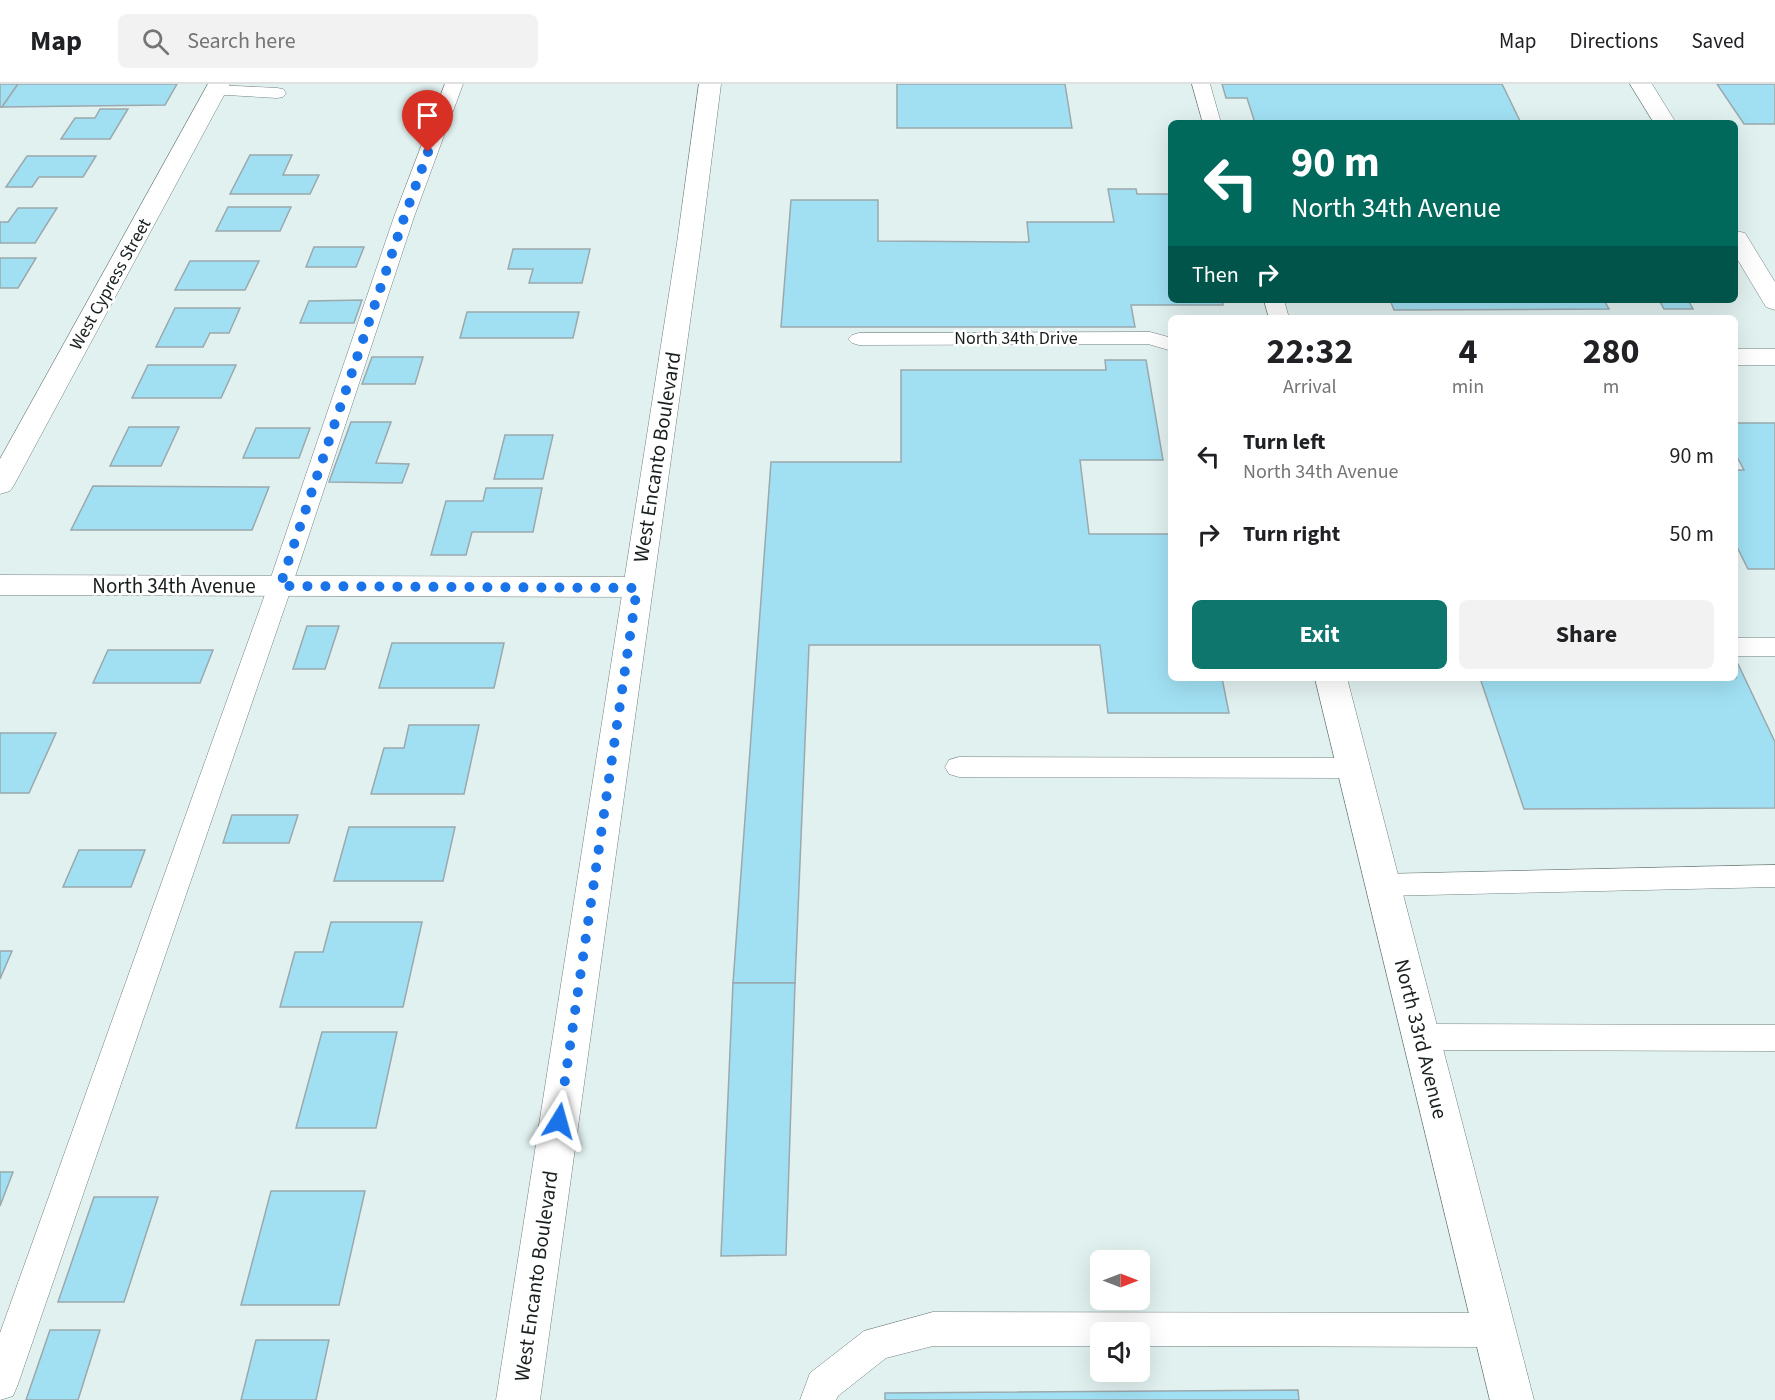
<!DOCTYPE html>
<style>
:root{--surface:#fff;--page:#f2f2f2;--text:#202124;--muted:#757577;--line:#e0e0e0;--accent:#0f766e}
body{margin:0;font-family:"Source Sans 3",sans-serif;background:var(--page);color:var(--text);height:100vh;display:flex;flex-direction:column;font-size:22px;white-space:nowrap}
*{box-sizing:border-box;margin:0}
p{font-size:20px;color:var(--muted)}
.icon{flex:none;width:33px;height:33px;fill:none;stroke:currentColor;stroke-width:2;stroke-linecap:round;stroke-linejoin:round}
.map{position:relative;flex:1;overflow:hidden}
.sheet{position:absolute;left:1168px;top:231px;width:570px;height:366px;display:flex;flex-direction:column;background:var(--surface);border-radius:9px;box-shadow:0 6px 24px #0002}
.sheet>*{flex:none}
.top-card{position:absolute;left:1168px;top:36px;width:570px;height:183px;border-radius:9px;box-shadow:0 6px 24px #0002;background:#00695c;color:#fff;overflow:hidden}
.needle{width:39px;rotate:90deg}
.fabs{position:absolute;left:1090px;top:1166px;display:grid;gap:12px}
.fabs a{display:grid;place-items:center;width:60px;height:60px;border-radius:9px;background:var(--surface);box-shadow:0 6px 24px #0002;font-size:30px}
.pin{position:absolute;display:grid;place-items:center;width:51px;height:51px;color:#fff;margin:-62px -26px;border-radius:50% 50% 50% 0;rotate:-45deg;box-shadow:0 0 6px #0007}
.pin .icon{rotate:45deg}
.me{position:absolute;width:66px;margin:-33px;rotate:8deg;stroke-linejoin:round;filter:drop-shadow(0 0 4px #0008)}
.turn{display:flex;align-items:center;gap:21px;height:126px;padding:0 24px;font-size:27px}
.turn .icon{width:78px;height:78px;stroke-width:2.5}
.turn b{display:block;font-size:42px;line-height:51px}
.then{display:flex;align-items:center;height:57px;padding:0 24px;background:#0003;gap:12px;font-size:22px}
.eta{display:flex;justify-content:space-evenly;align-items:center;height:102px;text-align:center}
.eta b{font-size:36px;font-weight:700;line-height:42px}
.action{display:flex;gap:12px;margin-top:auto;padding:12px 24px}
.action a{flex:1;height:69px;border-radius:9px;background:var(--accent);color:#fff;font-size:24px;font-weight:700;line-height:69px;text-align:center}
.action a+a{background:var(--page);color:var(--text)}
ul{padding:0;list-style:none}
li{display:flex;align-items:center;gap:18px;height:78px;padding:0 24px}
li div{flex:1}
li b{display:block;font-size:22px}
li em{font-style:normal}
header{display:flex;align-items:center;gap:36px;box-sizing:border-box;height:84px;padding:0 30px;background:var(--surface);border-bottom:2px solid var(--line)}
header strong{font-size:28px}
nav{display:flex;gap:33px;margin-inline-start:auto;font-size:21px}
.search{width:420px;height:54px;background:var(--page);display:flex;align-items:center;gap:15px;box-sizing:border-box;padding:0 21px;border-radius:9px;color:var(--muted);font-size:22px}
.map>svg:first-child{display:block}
.building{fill:#a1e0f3;stroke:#9ba8ad;stroke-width:1.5}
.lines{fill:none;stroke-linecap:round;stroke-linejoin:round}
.service-casing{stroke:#72807f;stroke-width:1}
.minor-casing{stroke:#72807f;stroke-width:1}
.tertiary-casing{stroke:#72807f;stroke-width:1}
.service{fill:#fff;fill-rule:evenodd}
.minor{fill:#fff;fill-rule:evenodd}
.tertiary{fill:#fff;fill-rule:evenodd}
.route{stroke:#1a73e8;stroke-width:10;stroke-dasharray:0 18}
.labels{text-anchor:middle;stroke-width:5;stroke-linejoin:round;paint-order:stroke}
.far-street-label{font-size:18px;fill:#191f1f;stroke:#fff}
.street-label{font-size:21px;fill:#191f1f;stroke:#fff}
</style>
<header>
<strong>Map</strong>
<div class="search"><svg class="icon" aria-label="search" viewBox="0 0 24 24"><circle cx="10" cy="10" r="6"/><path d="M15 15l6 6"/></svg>Search here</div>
<nav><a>Map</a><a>Directions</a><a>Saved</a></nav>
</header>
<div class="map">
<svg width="1775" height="1316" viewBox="0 0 1775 1316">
<rect width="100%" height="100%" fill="#e1f1f0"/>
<g class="building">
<polygon points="0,0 18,0 2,23 0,23"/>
<polygon points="18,0 177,0 165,21 2,23"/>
<polygon points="897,0 1065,0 1072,44 897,44"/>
<polygon points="1222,0 1502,0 1521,39 1255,39 1247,14 1226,14"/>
<polygon points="1717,0 1775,0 1775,40 1744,40"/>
<polygon points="100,25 128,25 110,55 61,55 75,34 95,34"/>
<polygon points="250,71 292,71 283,91 319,91 310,110 230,110"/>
<polygon points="27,72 96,72 83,93 39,93 32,103 6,103"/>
<polygon points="1108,105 1136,105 1137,110 1172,110 1172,216 1222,216 1223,221 1131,221 1135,243 781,243 791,116 878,116 878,157 1029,158 1027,138 1114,138"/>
<polygon points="228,123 291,123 280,147 216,147"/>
<polygon points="18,124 57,124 35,159 0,159 0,138 8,138"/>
<polygon points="314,163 364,163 356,183 306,183"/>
<polygon points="513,165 590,165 582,199 529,199 533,185 508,185"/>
<polygon points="0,174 36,174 18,204 0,204"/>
<polygon points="190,177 259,177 245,206 175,206"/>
<polygon points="362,216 354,239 300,239 309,217"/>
<polygon points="1390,216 1604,216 1609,225 1394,226"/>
<polygon points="1659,216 1688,216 1693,225 1664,225"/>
<polygon points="175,224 240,224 229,249 210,249 203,263 156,263"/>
<polygon points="467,228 579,228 573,254 460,254"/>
<polygon points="372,273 423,273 415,300 362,300"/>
<polygon points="1105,276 1146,276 1163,376 1080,376 1089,450 1172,450 1172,594 1222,594 1229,629 1108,629 1100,561 809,561 795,899 733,899 771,378 901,378 901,286 1106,286"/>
<polygon points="148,281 236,281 221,314 132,314"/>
<polygon points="351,338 391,338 376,379 409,380 402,399 329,398"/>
<polygon points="1736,339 1775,339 1775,485 1748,485 1736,461 1736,386 1744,386 1736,371"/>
<polygon points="129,343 179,343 161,382 110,382"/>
<polygon points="256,344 310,344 299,374 243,374"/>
<polygon points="505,351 553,351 543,395 494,395"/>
<polygon points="93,402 269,403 252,446 71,446"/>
<polygon points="486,404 542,404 533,448 472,448 466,471 431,471 446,417 483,417"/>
<polygon points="307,542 339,542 325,585 293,585"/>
<polygon points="392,559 504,559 494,604 379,604"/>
<polygon points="108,566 213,566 200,599 93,599"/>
<polygon points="1736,580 1738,580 1775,658 1775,724 1524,725 1480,594 1736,594"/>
<polygon points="409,641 479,641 464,710 371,710 384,664 404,664"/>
<polygon points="0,649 56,649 29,709 0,709"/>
<polygon points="232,731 298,731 289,759 223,759"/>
<polygon points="349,743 455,743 443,797 334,797"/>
<polygon points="79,766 145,766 131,803 63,803"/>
<polygon points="331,838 422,838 403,923 280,923 295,868 323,868"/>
<polygon points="0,867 12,867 0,895"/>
<polygon points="733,899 795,899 786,1171 721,1172"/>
<polygon points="322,948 397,948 376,1044 296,1044"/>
<polygon points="0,1088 13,1088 0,1122"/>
<polygon points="271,1107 365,1107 339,1221 241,1221"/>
<polygon points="94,1113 158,1113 124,1218 58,1218"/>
<polygon points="50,1246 100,1246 78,1316 26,1316"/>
<polygon points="256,1256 329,1256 316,1316 241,1316"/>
<polygon points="1298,1306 1299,1316 885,1316 885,1309"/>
</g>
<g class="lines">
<defs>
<g id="service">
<polygon points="445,0 463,0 414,133 292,502 18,1300 13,1312 0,1316 0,1249 268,502 394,133"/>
<polygon points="1192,0 1210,0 1221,39 1203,39"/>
<polygon points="216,1 277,4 283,5 286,9 283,13 277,14 210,10 207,6 210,2"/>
<polygon points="1264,216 1284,216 1289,234 1269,234"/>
<polygon points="1150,248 1172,254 1172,267 1148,260 859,261 852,259 848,255 852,251 859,249"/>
<rect x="1736" y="554" width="39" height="18"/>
<polygon points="959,673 1353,674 1363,677 1367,684 1363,691 1353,694 959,693 949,690 945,683 949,676"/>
<polygon points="1775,781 1775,803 1382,812 1372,809 1367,801 1372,793 1382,790"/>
<polygon points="1421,940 1775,941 1775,967 1421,966 1410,962 1405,953 1410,944"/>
<polygon points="933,1228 1494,1229 1507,1234 1512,1246 1507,1258 1494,1263 1140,1262 1140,1248 1101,1248 1101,1262 933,1262 886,1274 838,1312 836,1316 800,1316 810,1289 864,1247"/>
</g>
<g id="minor">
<polygon points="208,0 230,0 14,401 10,407 0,410 0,375"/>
<polygon points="1630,0 1652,0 1676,39 1654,39"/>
<polygon points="1736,147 1745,149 1775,198 1775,226 1766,223 1736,173"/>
<rect x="1736" y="265" width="39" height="16"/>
<polygon points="0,491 637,493 648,496 652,503 648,510 637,513 0,511"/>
<polygon points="1315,594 1347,594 1534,1316 1490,1316"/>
</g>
<polygon id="tertiary" points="699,0 721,0 701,159 540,1316 496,1316 677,159"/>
</defs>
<use href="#service" class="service-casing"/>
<use href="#minor" class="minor-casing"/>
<use href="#tertiary" class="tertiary-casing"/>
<use href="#service" class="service"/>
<use href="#minor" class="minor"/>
<use href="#tertiary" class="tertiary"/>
</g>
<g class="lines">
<polyline class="route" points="428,68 404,134 280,502 637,504 559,1037"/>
</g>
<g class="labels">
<g class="far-street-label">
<text transform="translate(110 200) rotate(-61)" y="6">West Cypress Street</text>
<text x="1016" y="260">North 34th Drive</text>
</g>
<g class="street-label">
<text transform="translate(657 373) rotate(-81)" y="7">West Encanto Boulevard</text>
<text x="174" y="509">North 34th Avenue</text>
<text transform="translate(1421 955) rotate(76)" y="7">North 33rd Avenue</text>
<text transform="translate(536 1192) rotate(-82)" y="7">West Encanto Boulevard</text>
</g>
</g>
</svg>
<div class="fabs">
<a><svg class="needle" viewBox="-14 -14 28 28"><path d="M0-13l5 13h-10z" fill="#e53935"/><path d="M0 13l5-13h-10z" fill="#757577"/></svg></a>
<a><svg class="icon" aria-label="sound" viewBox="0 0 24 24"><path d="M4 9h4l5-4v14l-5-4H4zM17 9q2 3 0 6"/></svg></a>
</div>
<div class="pin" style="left:428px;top:68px;background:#d93025"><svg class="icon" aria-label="arrive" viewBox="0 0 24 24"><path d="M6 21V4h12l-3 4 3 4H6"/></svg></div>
<svg class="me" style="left:559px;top:1037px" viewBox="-20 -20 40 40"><path d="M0-17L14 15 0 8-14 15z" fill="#1a73e8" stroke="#fff" stroke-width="4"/></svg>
<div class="top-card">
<div class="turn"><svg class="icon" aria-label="left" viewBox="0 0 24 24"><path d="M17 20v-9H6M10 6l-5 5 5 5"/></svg><div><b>90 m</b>North 34th Avenue</div></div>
<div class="then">Then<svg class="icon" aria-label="right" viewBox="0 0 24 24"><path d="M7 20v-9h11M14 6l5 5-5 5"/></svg></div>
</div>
<section class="sheet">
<div class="eta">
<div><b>22:32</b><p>Arrival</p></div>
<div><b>4</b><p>min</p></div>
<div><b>280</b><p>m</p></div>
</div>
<ul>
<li><svg class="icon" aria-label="left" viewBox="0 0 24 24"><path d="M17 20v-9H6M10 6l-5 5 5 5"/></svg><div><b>Turn left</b><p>North 34th Avenue</p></div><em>90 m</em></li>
<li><svg class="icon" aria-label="right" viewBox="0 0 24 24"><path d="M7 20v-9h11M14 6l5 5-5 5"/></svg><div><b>Turn right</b></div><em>50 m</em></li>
</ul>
<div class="action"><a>Exit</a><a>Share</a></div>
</section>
</div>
